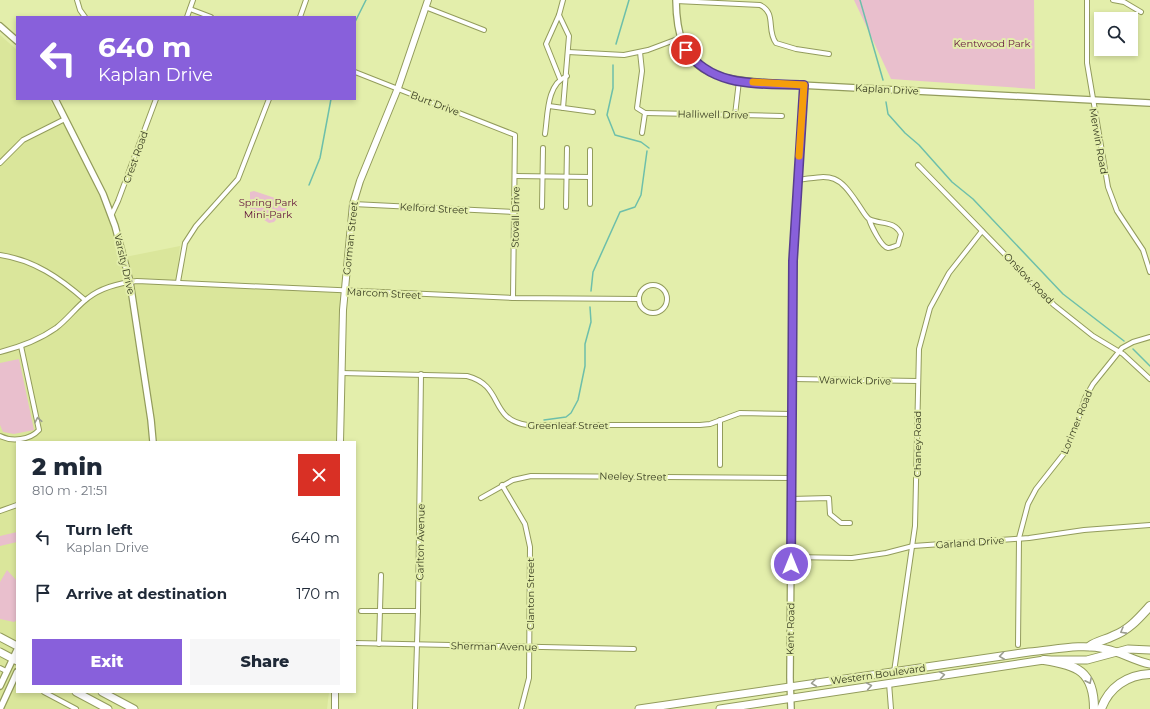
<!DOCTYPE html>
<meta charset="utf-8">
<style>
:root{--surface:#fff;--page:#f6f6f7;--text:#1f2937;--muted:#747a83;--accent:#8860db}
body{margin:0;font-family:Montserrat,sans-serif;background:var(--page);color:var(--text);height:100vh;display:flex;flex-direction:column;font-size:15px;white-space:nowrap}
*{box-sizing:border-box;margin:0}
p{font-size:13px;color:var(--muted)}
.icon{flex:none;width:22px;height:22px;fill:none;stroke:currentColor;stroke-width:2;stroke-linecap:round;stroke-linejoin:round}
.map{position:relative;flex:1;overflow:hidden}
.sheet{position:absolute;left:16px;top:441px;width:340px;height:252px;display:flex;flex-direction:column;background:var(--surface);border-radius:0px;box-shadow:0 2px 6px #0003}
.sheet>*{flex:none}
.guide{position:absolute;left:16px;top:16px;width:340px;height:84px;border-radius:0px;box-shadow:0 2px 6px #0003;background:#8860db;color:#fff;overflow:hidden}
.controls{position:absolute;left:1094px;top:12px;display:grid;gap:8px}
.controls a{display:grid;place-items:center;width:44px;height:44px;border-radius:0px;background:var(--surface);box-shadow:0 2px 6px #0003;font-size:20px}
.pin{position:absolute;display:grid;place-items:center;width:34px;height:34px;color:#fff;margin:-17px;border:2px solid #fff;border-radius:50%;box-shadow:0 1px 4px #0007}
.me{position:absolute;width:44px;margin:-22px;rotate:0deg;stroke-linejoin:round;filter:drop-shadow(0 0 3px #0008)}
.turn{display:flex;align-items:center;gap:14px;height:84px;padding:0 16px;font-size:18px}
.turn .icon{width:52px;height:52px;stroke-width:2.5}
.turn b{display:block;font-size:28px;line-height:34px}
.round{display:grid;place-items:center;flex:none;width:42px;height:42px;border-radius:0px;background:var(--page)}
.summary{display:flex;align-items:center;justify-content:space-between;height:68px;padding:0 16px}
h1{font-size:24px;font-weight:800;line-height:30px}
.button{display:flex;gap:8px;margin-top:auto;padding:8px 16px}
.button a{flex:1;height:46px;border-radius:0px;background:var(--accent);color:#fff;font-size:16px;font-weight:800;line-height:46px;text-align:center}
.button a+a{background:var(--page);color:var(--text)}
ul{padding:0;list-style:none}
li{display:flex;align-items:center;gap:12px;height:56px;padding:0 16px}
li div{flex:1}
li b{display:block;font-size:15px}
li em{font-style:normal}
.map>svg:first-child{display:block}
.built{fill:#dae69b}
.green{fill:#e9bfcd}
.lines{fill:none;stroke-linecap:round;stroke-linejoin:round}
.stream{stroke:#6dbfaa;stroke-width:1.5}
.minor-casing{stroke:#939c5c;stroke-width:6}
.tertiary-casing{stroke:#939c5c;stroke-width:8}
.secondary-casing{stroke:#939c5c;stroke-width:8}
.primary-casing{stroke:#939c5c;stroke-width:9}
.motorway-casing{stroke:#939c5c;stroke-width:10}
.minor{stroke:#fff;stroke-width:4}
.tertiary{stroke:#fff;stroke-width:5.5}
.secondary{stroke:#fff;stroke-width:6}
.primary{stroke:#fff;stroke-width:7}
.motorway{stroke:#fff;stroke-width:8}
.oneway{stroke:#9b9d90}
.route-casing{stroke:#583e8e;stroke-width:10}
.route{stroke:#8860db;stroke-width:7}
.slow{stroke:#f59e0b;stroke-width:7}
.labels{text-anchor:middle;stroke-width:4;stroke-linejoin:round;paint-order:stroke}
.park-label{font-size:10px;fill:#63153b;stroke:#e3eeab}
.street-label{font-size:10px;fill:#373b20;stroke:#e3eeab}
</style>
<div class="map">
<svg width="1150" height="709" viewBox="0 0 1150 709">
<rect width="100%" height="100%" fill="#e3eeab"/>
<polygon class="built" points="0,35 17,50 17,99 49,99 77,148 106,210 120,258 180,246 176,285 340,292 336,442 17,442 17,692 329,692 327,709 0,709"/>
<g class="green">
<polygon points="854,0 1034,0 1035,89 891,79"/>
<polygon points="254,191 287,202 288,207 274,222 269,223 250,211 250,192"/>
<polygon points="19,359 34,430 14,434 3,432 0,425 0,363"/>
<polygon points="17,532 17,542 0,546 0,536"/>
<polygon points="7,570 17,581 17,620 14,622 0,619 0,582"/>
</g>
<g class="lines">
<g class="stream">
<polyline points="860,0 883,80"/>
<polyline points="355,22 366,0"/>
<polyline points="616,44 629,0"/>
<polyline points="613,65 613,88 607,115 615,135 641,142 649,148"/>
<polyline points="886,102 888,114 905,133 919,145 952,182 973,199 1063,294 1124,341"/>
<polyline points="309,185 320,158 331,99"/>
<polyline points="591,291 593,272 620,212 635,207 641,195 647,151"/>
<polyline points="1133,349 1150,366"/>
<polyline points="544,420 566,417 571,413 578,400 585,366 585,344 591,322 590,307"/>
</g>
<defs>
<g id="minor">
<polyline points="77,0 80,10 85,17"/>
<polyline points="1087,0 1087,63 1108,187 1117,211 1143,250 1150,272"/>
<polyline points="1113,0 1124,2 1141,12"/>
<path d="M676,1L760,5C777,13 766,30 776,43L796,49L829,54"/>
<polyline points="425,7 484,30"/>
<polyline points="190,9 211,17"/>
<polyline points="559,15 569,36 563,108"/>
<polyline points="187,17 193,0"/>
<polyline points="300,17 306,0"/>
<polyline points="568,52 624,55 648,50 680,38"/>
<polyline points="640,52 642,71 637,108 645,113 642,133"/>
<polyline points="355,72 515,135 513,298"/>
<polyline points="560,79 546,44 559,15 563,0"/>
<polyline points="549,106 593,112"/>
<polyline points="645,113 782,116"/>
<polyline points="735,115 739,81"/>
<path d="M545,134C548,116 546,84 567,76"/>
<polyline points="0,163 23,140 65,119"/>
<polyline points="918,165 1054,305 1093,336 1123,354 1150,379"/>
<polyline points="515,176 590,177"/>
<path d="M797,180C833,175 837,173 858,204C861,208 865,216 869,219C881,225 894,220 901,234L898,245C895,246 891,248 888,248C881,247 871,225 869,219"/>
<polyline points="353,204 515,212"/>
<polyline points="590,204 590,150"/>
<polyline points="542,207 543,148"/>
<polyline points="566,207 567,148"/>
<polyline points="112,214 118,201 156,99"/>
<path d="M0,255C34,260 60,278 85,300"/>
<polyline points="178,282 185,243 196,226 238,179 269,99"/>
<circle cx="653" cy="299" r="14"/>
<path d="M0,352C20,347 39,340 56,328C68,319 76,307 88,298C102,287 119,283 137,281L513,298L639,299"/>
<path d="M341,373L467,376C505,386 488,419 527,425H700L710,424L740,413L792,414"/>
<polyline points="793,379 918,381"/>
<polyline points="720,420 720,465"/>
<path d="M0,436C12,442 30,440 39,430L21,346"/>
<polyline points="502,485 525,524 530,547 529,678 521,709"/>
<polyline points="481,498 513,480 531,476 791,478"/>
<polyline points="791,499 829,498 830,514 841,523 850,523"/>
<polyline points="0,511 17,505"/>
<polyline points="791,557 852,558 886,553 913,546 1029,538 1084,530 1150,525"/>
<polyline points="361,611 418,611"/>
<polyline points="355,643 634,649"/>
<polyline points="379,644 381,575"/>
<polyline points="1018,645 1019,538 1028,504 1036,489 1066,451 1073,435 1085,398 1093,384 1122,348 1133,342 1150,337"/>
<polyline points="0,668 6,671"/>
<polyline points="894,672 915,526 919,349 930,308 949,273 982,231"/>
<polyline points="889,683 891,709"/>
<polyline points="44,692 76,709"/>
<polyline points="415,709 418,611 421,374"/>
</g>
<g id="tertiary">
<path d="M676,0C677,78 715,79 780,84L1150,103"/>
<polyline points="0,26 17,41"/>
<polyline points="55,99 103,194 115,226 130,282 151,420 153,442"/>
<polyline points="0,686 17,650"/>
<polyline points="0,709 17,672"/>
<polyline points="791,709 790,678 793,261 804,85"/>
</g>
<g id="secondary">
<polyline points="340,442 343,310 353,204 360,181 398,88 428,0"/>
<polyline points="335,709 335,692"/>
</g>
<g id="primary">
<polyline points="0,637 17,646"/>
<polyline points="0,652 17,661"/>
<polyline points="76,692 108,709"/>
<polyline points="102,692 134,709"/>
<path d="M639,709L1029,652C1054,650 1081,643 1106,649C1121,652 1134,661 1150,664"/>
<polyline points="720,709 1044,660 1087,660 1128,649 1150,650"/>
</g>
<g id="motorway">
<path d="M1090,646C1097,641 1105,640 1113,636C1129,630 1139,618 1150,606"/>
<path d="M1044,660C1077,665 1094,671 1094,709"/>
<path d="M1101,709C1109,687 1127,675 1150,674"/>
</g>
</defs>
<use href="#minor" class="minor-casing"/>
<use href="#tertiary" class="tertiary-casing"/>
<use href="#secondary" class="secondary-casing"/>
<use href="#primary" class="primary-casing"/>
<use href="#motorway" class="motorway-casing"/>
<use href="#minor" class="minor"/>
<use href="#tertiary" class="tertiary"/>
<use href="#secondary" class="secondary"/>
<use href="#primary" class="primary"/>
<use href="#motorway" class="motorway"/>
</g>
<defs><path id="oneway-chevron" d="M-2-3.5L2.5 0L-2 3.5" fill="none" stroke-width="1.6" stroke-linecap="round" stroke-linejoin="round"/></defs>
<g class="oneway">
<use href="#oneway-chevron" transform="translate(38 420) rotate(-101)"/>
<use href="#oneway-chevron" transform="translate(1123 631) rotate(151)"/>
<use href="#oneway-chevron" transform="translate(1002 656) rotate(172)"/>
<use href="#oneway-chevron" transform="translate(942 675) rotate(-8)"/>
<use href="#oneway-chevron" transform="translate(1089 681) rotate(64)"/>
<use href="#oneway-chevron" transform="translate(814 683) rotate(173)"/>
<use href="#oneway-chevron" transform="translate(869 686) rotate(-10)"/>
</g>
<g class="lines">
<defs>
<path id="route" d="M686,50C713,89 761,83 804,85L793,261L791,564"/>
</defs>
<use href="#route" class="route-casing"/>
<use href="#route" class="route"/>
<polyline class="slow" points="753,82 804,85 799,156"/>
</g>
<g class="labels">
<g class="park-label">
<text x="992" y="47">Kentwood Park</text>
<text x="268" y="206">Spring Park<tspan x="268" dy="12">Mini-Park</tspan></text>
</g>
<g class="street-label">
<text transform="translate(887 89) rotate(3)" y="4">Kaplan Drive</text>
<text transform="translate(435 103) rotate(21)" y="4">Burt Drive</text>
<text transform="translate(713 114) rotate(1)" y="4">Halliwell Drive</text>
<text transform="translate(1099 141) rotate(80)" y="4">Merwin Road</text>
<text transform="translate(135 157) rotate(-70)" y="4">Crest Road</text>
<text transform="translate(434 208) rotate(3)" y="4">Kelford Street</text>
<text transform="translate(515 217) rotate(-89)" y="4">Stovall Drive</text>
<text transform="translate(350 238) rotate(-84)" y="4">Gorman Street</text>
<text transform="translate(125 264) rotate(77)" y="4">Varsity Drive</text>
<text transform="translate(1029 278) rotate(46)" y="4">Onslow Road</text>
<text transform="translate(384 293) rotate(3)" y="4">Marcom Street</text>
<text transform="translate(855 380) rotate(1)" y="4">Warwick Drive</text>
<text transform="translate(1076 422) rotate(-68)" y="4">Lorimer Road</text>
<text x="568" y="429">Greenleaf Street</text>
<text transform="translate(917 444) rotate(-90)" y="4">Chaney Road</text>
<text transform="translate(633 476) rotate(1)" y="4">Neeley Street</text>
<text transform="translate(420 542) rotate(-89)" y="4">Carlton Avenue</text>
<text transform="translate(970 542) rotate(-4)" y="4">Garland Drive</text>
<text transform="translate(530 594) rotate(-90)" y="4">Clanton Street</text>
<text transform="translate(790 629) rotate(-89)" y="4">Kent Road</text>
<text transform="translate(494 646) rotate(1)" y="4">Sherman Avenue</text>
<text transform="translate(878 674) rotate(-8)" y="4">Western Boulevard</text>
</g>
</g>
</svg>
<div class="controls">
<a><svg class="icon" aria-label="search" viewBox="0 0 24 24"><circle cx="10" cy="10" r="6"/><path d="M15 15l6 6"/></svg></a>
</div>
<div class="pin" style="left:686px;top:50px;background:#d93025"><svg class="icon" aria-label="arrive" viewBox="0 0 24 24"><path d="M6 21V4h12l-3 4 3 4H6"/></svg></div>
<svg class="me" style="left:791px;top:564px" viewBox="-20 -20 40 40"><circle r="17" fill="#8860db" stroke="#fff" stroke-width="3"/><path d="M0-11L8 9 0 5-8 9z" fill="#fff"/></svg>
<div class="guide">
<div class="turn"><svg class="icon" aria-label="left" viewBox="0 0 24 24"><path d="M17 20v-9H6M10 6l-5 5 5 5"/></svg><div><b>640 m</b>Kaplan Drive</div></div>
</div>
<section class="sheet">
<div class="summary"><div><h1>2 min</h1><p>810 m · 21:51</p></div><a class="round" style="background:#d93025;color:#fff"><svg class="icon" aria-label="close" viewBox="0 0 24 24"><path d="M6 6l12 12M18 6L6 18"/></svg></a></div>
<ul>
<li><svg class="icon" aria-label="left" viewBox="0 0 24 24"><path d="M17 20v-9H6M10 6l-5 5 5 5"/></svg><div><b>Turn left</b><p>Kaplan Drive</p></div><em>640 m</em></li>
<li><svg class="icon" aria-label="arrive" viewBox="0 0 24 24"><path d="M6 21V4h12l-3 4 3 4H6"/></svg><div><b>Arrive at destination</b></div><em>170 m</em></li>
</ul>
<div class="button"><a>Exit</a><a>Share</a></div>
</section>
</div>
